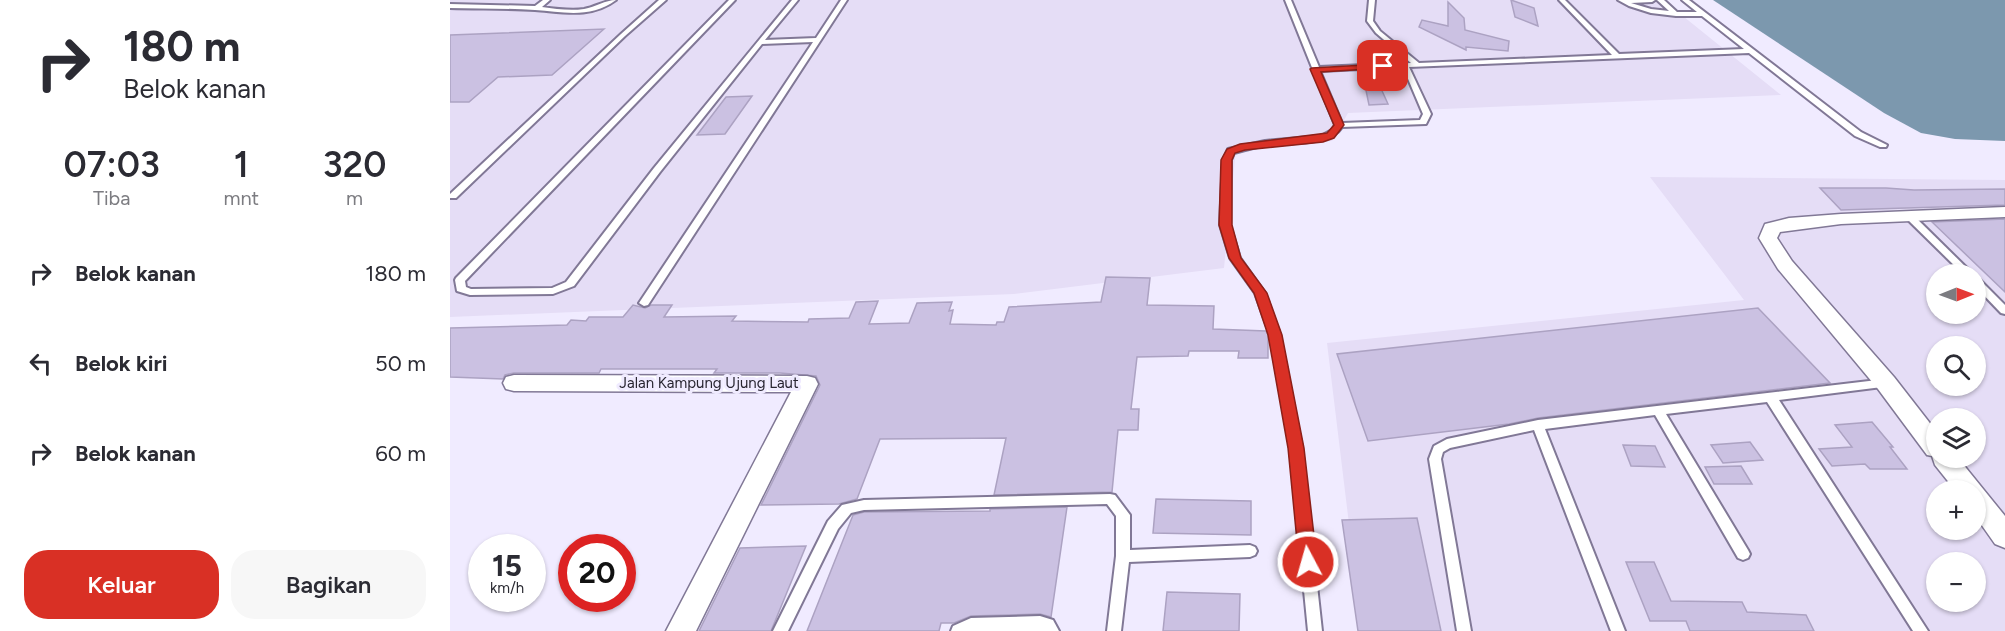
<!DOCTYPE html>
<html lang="id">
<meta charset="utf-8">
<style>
:root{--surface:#fff;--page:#f7f7f7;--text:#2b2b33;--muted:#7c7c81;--accent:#d93025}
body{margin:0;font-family:Figtree,sans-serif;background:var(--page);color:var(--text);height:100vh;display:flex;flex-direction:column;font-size:22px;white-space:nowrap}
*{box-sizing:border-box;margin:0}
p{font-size:20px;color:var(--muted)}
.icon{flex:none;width:33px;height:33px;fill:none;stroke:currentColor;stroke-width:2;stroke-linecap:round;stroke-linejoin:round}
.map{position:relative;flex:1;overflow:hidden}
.details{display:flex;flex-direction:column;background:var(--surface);width:450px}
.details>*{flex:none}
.banner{background:#fff;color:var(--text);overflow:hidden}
.needle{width:39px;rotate:89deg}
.controls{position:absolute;left:1476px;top:264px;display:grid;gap:12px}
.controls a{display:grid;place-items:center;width:60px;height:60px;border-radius:50%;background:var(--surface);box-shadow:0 2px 4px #0004;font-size:30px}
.speed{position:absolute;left:18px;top:534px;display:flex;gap:12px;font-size:30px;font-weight:700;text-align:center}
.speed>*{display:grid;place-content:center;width:78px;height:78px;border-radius:50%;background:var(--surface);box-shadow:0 2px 4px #0004;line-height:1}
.speed small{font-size:15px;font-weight:400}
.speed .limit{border:9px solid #d22;background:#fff;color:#111}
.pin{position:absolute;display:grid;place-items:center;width:51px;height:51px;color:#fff;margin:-26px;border-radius:12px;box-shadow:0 3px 9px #0006}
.me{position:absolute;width:66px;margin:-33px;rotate:354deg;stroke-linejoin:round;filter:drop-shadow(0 0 4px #0008)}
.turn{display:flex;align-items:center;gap:21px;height:126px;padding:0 24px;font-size:27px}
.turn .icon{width:78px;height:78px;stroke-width:2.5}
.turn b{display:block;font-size:42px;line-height:51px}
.eta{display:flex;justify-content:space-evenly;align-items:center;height:102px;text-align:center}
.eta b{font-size:36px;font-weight:600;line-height:42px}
.button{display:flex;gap:12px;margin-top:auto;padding:12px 24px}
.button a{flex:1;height:69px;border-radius:24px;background:var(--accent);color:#fff;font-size:24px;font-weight:600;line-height:69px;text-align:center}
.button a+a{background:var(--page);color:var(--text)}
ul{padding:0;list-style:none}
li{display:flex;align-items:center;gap:18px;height:90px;padding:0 24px}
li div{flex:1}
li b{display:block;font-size:22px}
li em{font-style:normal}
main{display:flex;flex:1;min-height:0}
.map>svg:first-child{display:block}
.built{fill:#e5ddf6;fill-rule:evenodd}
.water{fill:#7c98ae}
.building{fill:#cbc1e2;stroke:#aca2c2;stroke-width:1.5}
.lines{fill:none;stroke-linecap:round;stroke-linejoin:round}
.service-casing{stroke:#817896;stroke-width:4}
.minor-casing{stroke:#817896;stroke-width:3}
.service{fill:#fff;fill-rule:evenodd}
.minor{fill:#fff;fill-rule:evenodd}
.route{fill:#d93025;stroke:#8d1f18;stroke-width:1.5}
.labels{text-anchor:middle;stroke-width:6;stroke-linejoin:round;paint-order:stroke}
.street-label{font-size:15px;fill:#282531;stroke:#f0ebff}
</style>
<main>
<section class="details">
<div class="banner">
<div class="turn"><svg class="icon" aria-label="right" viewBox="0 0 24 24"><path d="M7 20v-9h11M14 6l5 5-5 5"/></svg><div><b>180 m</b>Belok kanan</div></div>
</div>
<div class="eta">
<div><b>07:03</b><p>Tiba</p></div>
<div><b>1</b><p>mnt</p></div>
<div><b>320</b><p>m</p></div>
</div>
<ul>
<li><svg class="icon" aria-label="right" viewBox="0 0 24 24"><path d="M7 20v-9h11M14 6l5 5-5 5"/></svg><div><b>Belok kanan</b></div><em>180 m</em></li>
<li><svg class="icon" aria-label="left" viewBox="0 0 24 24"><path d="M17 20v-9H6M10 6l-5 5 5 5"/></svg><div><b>Belok kiri</b></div><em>50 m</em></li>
<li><svg class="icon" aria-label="right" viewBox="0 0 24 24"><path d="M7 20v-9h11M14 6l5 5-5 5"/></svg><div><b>Belok kanan</b></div><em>60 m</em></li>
</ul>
<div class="button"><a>Keluar</a><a>Bagikan</a></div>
</section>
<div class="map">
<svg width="1555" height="631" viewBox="0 0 1555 631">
<rect width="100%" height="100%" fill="#f0ebff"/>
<g class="built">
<polygon points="0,0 1213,0 1331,95 898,113 882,141 786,149 774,268 564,294 0,317"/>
<path d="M1200,177L1555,180V631H912L877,343L1294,300ZM1486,274H1526V314H1486ZM1486,346H1526V386H1486ZM1486,418H1526V458H1486ZM1486,490H1526V530H1486ZM1486,562H1526V602H1486Z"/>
</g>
<polygon class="water" points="1263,0 1555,0 1555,141 1505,139 1471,133 1434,113"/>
<g class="building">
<polygon points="1061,0 1084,8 1088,26 1065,17"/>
<polygon points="998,2 1014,18 1015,30 1059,41 1058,51 1016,47 1016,50 969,27 972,20 998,26"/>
<polygon points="154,29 102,75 48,77 19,102 0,102 0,35"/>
<polygon points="912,71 923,71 938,104 919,105"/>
<polygon points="302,96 275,134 247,135 276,97"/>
<polygon points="1370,188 1436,188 1464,190 1555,189 1555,205 1391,210"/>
<polygon points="1555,219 1555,292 1482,222"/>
<polygon points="656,277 700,278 697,305 764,306 763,329 816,331 818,335 818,358 788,358 789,351 739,351 738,356 687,357 681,409 689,409 688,430 668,430 662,492 544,495 556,438 430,439 407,499 389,504 311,505 370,385 366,376 330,373 264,373 267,369 151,369 149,373 64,373 55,375 53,379 0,377 0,328 117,325 121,320 136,321 139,317 173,317 183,305 195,308 201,305 222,305 214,317 286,316 282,321 358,322 359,319 399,318 406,302 428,301 419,324 459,323 467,303 502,302 499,311 503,310 500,324 546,325 547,322 554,322 559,307 651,302"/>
<polygon points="1308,308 1380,383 1088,418 1059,424 918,441 887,354"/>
<polygon points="1422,422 1443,447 1440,447 1457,469 1420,469 1415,464 1382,466 1369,449 1402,447 1385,425"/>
<polygon points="1300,442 1313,460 1273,463 1261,445"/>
<polygon points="1173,445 1205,446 1215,467 1181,466"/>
<polygon points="1291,466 1302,484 1264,484 1255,467"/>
<polygon points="706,499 801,501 801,535 703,533"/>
<polygon points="617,507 601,617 590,614 521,616 504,623 491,623 489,631 357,631 403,515 414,512 540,511 540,509"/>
<polygon points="967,518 991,631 908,631 892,520"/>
<polygon points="356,546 321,631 249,631 290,548"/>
<polygon points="1176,562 1204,562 1221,601 1292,602 1297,612 1356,615 1364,631 1240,631 1236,621 1200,621"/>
<polygon points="717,592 790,594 789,631 713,631"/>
</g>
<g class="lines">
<defs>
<g id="service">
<path d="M93,0H100L92,7C106,9 120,11 134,9C146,7 155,0 166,0C141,19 113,12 85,10C57,8 28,9 0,8V4L85,6Z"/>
<polygon points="209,0 216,0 175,36 6,198 0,198 0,194 171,34"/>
<polygon points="279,0 285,0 15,281 16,287 21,289 102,288 116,282 204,168 342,0 348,0 315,40 366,38 391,0 397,0 198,305 194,306 189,303 363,42 312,44 210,172 124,286 103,294 20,295 7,291 5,280 6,278"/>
<path d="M835,0H841L869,67L961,63L926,33L917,21L919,0H925L923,21L930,31L969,63L1162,55L1109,0H1115L1169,54L1294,49L1252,16H1226L1201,13L1179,6L1168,0H1205L1202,2L1181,3L1201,9L1219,11L1207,0H1214L1227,12H1247L1232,0H1239L1411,132L1437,145L1436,147H1430L1405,136L1299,53L959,67L981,114L976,124L892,127C880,147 837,142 817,145C806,147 795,150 784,153L781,160L780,225L790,258L815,293L830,335L852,448L872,631H858L840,448L820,335L805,293L780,258L770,225L773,160L778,149L815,141L871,136L882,130L885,125ZM953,67L973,114L970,120L892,123L870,71Z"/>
<polygon points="1459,213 1462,214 1523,274 1513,274 1456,218 1454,216"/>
<polygon points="1526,279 1530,280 1555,305 1555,314 1551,313 1526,287"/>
<polygon points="1436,379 1440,380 1442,383 1440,386 1329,400 1478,631 1463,631 1317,402 1216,414 1298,550 1300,554 1298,558 1293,560 1288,558 1205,415 1095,429 1175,631 1161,631 1084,430 1000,448 993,452 991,459 1021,631 1007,631 979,459 984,446 997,439 1088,420"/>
<polygon points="660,494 665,495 680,515 680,550 800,545 805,547 807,551 805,555 800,557 679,562 671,631 657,631 666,556 666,516 657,504 414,510 401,513 388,529 338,631 323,631 378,521 392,505 414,500"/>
<polygon points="590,616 603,620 609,631 501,631 503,626 521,618"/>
</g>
<g id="minor">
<polygon points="1555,207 1555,217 1391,224 1330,232 1327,238 1342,261 1444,377 1486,431 1486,458 1508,458 1555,516 1555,548 1545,544 1526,517 1526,490 1505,490 1485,465 1482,456 1477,455 1428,389 1328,269 1309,238 1315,224 1339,218 1391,214"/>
<polygon points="64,375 357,376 365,378 368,384 246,631 216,631 341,392 64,391 56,389 53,383 56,377"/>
</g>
</defs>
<use href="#service" class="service-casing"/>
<use href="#minor" class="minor-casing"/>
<use href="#service" class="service"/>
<use href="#minor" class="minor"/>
</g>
<polygon class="route" points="933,64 936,64 936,68 871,72 894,125 884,138 873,142 795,150 785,153 782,160 782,225 791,258 817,293 832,335 854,448 867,562 864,568 858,570 851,568 849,562 838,448 818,335 804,293 779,258 769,225 771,160 777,149 790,144 877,133 884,125 860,69 862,68"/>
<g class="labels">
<g class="street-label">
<text x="259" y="388">Jalan Kampung Ujung Laut</text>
</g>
</g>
</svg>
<div class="controls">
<a><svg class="needle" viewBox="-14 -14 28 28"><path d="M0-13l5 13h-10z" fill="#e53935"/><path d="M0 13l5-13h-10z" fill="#7c7c81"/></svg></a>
<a><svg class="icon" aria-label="search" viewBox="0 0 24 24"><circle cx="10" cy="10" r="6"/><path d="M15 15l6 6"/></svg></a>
<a><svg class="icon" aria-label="layers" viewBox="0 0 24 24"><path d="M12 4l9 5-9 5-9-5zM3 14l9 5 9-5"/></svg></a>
<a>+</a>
<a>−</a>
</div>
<div class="speed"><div>15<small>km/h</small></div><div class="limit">20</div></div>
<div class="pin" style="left:933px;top:66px;background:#d93025"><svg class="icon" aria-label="arrive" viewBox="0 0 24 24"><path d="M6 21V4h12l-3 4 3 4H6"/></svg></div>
<svg class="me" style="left:858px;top:562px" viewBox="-20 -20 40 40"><circle r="17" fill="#d93025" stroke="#fff" stroke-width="3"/><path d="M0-11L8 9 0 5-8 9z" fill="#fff"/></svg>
</div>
</main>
